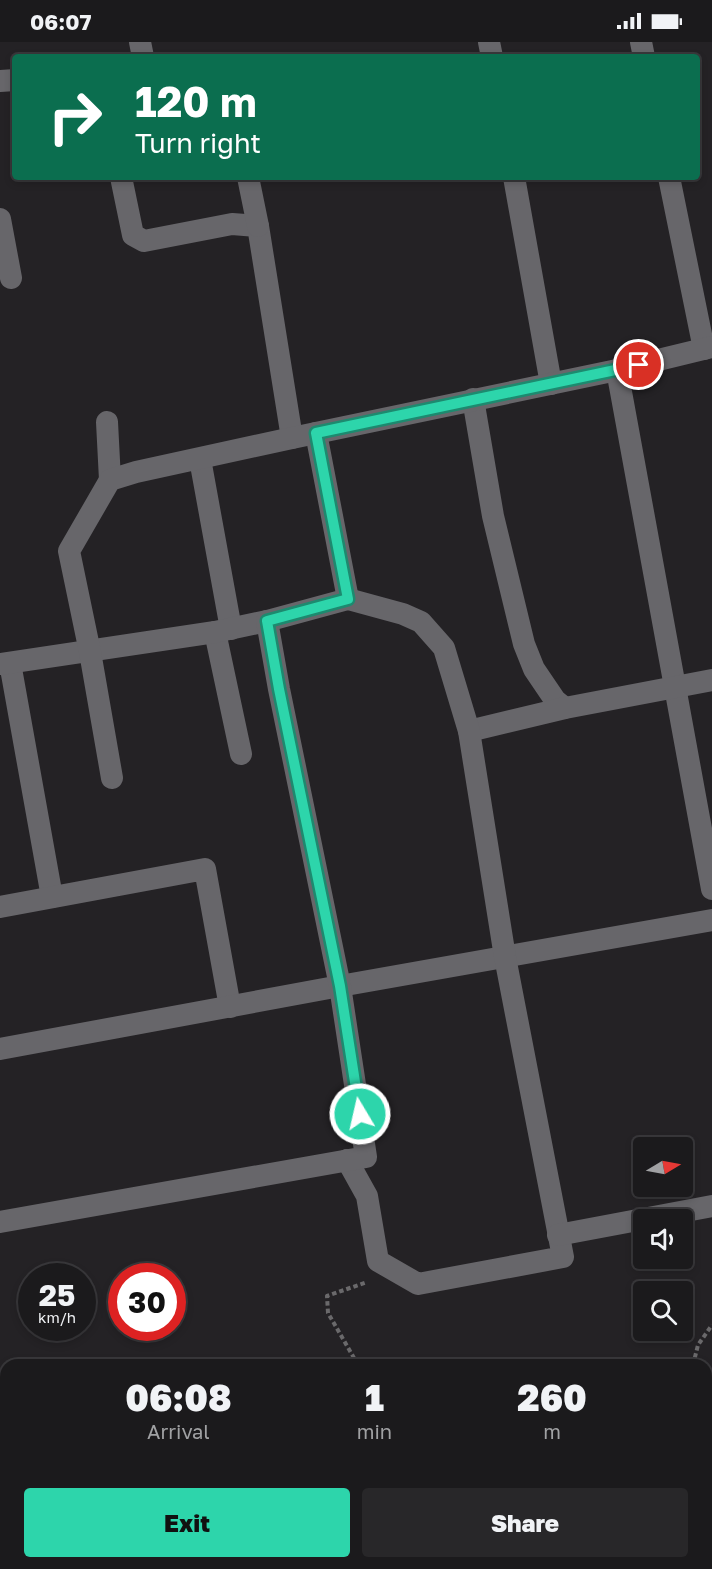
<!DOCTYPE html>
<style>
:root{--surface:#1b1a1c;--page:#282729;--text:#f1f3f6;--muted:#a0a1a3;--line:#39383b;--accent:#2dd5ab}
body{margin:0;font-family:"Golos Text",sans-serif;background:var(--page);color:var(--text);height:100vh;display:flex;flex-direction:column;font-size:22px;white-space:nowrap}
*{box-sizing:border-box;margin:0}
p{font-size:20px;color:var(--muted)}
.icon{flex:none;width:33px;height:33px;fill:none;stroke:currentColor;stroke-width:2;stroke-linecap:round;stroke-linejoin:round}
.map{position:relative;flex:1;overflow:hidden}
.drawer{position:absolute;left:0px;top:1317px;width:712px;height:210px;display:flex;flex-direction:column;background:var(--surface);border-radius:18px 18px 0 0;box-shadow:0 3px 9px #0003,0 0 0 2px var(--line)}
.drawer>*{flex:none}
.top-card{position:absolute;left:12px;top:12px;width:688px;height:126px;border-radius:6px;box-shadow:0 3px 9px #0003,0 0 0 2px var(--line);background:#0b6e4f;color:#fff;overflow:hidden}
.needle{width:39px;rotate:80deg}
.fabs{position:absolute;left:633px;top:1095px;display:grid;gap:12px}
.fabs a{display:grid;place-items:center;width:60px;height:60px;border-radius:6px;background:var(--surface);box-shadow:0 3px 9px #0003,0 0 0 2px var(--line);font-size:30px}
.speed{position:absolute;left:18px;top:1221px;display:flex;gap:12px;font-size:30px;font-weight:700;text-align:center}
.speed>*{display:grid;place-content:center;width:78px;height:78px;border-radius:50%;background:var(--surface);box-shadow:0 3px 9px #0003,0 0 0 2px var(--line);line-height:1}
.speed small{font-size:15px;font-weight:400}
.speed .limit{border:9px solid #d22;background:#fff;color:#111}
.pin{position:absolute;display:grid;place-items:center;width:51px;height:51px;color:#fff;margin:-26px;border:3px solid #fff;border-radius:50%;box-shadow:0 2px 6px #0007}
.me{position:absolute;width:66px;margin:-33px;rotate:351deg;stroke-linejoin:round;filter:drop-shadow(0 0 4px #0008)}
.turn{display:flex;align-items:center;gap:21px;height:126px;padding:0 24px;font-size:27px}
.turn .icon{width:78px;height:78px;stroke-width:2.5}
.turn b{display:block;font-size:42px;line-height:51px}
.eta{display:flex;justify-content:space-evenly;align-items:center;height:102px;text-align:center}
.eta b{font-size:36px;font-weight:800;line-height:42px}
.action{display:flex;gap:12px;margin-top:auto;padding:12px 24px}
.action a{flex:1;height:69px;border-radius:6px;background:var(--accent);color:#111;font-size:24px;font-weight:800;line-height:69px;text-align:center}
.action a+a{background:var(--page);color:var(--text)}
.status{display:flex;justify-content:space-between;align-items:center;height:42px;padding:0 30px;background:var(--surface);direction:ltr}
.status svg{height:16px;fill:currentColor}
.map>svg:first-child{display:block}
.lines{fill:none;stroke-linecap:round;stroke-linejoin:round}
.path{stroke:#6a696b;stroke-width:4;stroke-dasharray:4.5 3;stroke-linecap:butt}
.minor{stroke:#67666a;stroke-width:22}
.route-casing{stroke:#1d8a6f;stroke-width:15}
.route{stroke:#2dd5ab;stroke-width:10}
</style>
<div class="status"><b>06:07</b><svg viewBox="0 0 49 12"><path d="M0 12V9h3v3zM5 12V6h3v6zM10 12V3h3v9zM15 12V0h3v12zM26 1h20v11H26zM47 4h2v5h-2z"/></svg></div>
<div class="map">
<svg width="712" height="1527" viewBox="0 0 712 1527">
<rect width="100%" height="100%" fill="#242225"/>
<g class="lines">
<g class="path">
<polyline points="358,1323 328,1271 327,1254 367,1240"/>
<polyline points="693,1323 698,1303 712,1283"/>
<polyline points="466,1521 469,1527"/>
<polyline points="423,1527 447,1521"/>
</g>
<g class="minor">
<polyline points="140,0 143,15"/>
<polyline points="489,0 492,15"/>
<polyline points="641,0 644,15"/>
<polyline points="0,39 15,38"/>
<polyline points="121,135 133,193 144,199 232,182 258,184 292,396"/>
<polyline points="248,135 258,184"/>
<polyline points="514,135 551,342"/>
<polyline points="669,135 704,307"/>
<polyline points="0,177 11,236"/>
<polyline points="617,328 712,847"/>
<polyline points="473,357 493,474 524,602 534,627 555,658 565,666"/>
<polyline points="107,380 110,438"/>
<polyline points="200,417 231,587"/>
<polyline points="215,590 241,712"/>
<polyline points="10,621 52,855"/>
<polyline points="0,622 215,590 267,579 348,557 316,391"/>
<polyline points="469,689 565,666 712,638"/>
<polyline points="112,736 90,610 69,509 110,438 136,430 292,396 617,328 712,305"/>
<polyline points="0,865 205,827 230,965"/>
<polyline points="0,1007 340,944 712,878"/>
<polyline points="347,1118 367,1154 378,1219 418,1242 563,1215 505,915 469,689 444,606 421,580 403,572 348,557"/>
<polyline points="0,1180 366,1115 340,944 279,647 267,579"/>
<polyline points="558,1193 712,1164"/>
<polyline points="0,1352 6,1351"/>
<polyline points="151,1521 152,1527"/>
</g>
</g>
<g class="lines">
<defs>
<polyline id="route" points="360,1072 340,944 279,647 267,579 348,557 316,391 639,323"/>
</defs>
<use href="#route" class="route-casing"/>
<use href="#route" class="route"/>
</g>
</svg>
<div class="fabs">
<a><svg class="needle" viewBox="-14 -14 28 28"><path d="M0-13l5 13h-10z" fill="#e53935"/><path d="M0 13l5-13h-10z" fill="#a0a1a3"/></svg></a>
<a><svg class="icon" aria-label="sound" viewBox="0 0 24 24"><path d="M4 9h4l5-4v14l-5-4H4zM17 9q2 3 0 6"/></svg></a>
<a><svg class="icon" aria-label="search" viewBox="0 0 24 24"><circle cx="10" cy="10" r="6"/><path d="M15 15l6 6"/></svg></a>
</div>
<div class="speed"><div>25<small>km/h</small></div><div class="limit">30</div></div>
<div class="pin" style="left:639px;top:323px;background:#d93025"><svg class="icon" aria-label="arrive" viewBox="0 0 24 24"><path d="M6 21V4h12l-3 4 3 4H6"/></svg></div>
<svg class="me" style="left:360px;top:1072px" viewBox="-20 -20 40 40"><circle r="17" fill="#2dd5ab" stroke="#fff" stroke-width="3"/><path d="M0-11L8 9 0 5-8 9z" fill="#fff"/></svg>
<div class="top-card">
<div class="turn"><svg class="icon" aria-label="right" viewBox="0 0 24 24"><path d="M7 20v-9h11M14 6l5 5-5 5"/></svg><div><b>120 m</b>Turn right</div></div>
</div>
<section class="drawer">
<div class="eta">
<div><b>06:08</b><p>Arrival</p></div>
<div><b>1</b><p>min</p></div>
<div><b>260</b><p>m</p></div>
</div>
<div class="action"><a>Exit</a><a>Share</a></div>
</section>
</div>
